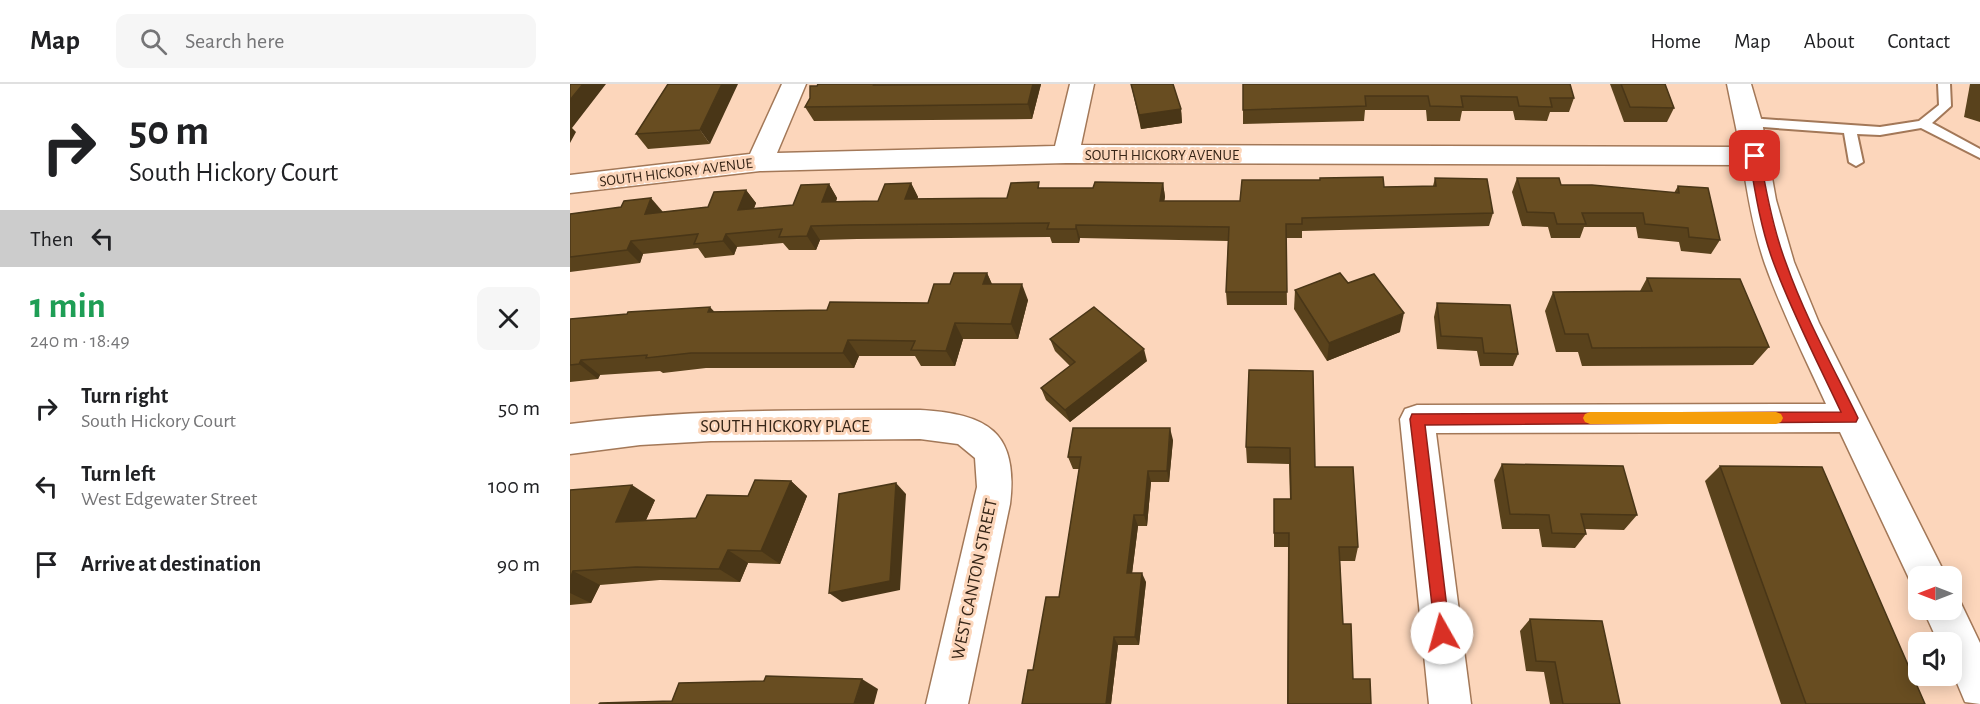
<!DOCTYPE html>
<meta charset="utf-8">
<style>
:root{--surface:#fff;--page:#f6f6f6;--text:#202124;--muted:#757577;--line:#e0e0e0}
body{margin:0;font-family:"Alegreya Sans",sans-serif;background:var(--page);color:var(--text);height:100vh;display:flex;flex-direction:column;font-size:22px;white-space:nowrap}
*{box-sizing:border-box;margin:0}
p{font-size:20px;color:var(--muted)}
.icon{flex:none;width:33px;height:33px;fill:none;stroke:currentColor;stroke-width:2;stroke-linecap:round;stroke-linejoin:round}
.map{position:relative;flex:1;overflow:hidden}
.panel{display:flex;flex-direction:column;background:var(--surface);width:570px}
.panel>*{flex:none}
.guide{background:#fff;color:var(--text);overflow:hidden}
.needle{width:39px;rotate:270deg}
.buttons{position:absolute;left:1338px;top:482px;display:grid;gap:12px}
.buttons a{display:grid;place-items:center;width:54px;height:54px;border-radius:12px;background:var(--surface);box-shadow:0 3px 15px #0003;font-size:30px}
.pin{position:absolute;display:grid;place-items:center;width:51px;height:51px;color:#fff;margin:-26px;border-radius:12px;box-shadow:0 3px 9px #0006}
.me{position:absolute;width:66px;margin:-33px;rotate:353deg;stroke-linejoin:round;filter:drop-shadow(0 0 4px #0008)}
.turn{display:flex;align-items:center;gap:21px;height:126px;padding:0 30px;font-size:27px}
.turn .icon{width:78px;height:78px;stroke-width:2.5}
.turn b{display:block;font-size:42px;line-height:51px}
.then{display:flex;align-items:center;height:57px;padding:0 30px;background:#0003;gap:12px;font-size:22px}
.round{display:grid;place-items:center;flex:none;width:63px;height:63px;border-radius:12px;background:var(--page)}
.overview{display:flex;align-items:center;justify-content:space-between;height:102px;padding:0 30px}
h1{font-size:36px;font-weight:600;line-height:45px;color:#1e9e55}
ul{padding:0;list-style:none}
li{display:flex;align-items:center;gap:18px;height:78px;padding:0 30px}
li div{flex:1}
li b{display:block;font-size:22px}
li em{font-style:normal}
header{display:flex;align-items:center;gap:36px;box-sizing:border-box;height:84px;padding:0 30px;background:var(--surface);border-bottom:2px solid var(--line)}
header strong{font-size:28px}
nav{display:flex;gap:33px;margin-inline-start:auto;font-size:21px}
.search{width:420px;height:54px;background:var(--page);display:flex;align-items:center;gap:15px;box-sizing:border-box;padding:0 21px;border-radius:12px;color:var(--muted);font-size:22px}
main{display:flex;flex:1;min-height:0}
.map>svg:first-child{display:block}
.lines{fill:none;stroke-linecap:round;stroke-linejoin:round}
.lane-casing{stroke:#a37858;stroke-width:4}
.street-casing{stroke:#a37858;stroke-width:3}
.lane{fill:#fff;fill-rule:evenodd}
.street{fill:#fff;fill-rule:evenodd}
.wall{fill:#59421c}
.shaded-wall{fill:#493617}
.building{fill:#684d21;stroke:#493617;stroke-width:1.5}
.route{fill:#d93025;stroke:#8d1f18;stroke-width:1.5}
.slow{fill:#f59e0b}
.labels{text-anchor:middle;stroke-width:6;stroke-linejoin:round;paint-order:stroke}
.far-street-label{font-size:15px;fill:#362517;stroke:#fcd6bb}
.street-label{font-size:18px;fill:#362517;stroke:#fcd6bb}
</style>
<header>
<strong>Map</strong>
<div class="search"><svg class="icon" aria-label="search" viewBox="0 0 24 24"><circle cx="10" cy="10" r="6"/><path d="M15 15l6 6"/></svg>Search here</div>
<nav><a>Home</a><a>Map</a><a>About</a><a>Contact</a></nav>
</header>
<main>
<section class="panel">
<div class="guide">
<div class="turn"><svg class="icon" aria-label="right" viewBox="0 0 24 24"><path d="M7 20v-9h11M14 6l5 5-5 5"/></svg><div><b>50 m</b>South Hickory Court</div></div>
<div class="then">Then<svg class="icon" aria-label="left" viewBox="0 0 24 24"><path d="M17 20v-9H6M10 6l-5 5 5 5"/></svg></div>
</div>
<div class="overview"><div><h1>1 min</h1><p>240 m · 18:49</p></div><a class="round"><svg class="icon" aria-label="close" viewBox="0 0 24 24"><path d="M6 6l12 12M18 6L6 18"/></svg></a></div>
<ul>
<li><svg class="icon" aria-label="right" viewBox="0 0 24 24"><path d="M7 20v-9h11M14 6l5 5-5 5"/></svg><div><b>Turn right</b><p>South Hickory Court</p></div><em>50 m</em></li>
<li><svg class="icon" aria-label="left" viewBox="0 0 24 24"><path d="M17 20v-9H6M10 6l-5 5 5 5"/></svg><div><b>Turn left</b><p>West Edgewater Street</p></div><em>100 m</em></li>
<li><svg class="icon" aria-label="arrive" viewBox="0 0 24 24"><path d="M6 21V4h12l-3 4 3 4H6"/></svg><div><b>Arrive at destination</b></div><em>90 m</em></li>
</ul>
</section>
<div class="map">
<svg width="1410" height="620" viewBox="0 0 1410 620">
<rect width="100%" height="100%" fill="#fcd6bb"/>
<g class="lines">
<defs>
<polygon id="lane" points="1368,0 1380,0 1381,22 1362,39 1410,65 1410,74 1351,44 1310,51 1287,50 1293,78 1286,82 1279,78 1274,49 1179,42 1173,38 1179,34 1310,43 1349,37 1369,21"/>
<g id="street">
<path d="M212,0H236L207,69L485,62L500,0H524L511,61L1170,63L1157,0H1181L1192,38L1206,116L1224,178L1249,239L1376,492H1348V507L1344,505L1270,348L866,349L901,620H859L830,335L835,325L847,321L1256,320C1235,274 1212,228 1195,180C1184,148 1178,114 1173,81L496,79L190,87L0,109V91L180,70Z"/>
<path d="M350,326C417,330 449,347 440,420L398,620H356L407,403L405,374L388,360L350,355L141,357L70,361L0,370V340C116,325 233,326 350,326Z"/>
<polygon points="1382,509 1387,511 1410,559 1410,620 1395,618 1382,587 1382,558 1368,558 1353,525 1382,525"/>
</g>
</defs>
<use href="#lane" class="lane-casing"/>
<use href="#street" class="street-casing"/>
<use href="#lane" class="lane"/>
<use href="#street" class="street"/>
</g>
<g class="wall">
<polygon points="98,0 140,60 78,65 66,50"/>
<polygon points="248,0 471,0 462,35 244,37 235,23"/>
<polygon points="561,0 611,25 612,39 571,45"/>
<polygon points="673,0 1004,14 999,28 980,28 977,37 945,36 943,27 892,27 890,37 857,37 856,26 795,26 794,37 673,40"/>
<polygon points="1040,0 1095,0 1104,24 1097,38 1054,38"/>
<polygon points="1400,0 1410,0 1410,38 1394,33"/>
<polygon points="865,94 923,129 919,142 732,147 732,154 716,154 717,221 657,221 656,208 658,157 510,154 509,159 482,159 480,153 287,155 250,156 246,166 219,166 213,159 167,163 164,171 135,174 128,164 73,170 70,179 0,188 0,130 51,123 93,128 138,123 176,106 186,119 184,124 223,121 259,100 267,114 266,118 308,117 341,99 348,113 347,115 437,114 471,104 523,104 593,99 595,113 594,117 670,117 814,103 863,102"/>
<polygon points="947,94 991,101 1104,109 1108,102 1150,156 1141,170 1111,167 1109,158 1068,154 1066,143 1014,143 1010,154 981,154 978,143 952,142 942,108"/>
<polygon points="417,189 422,200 458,216 448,255 393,255 385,282 351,282 345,272 289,272 284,284 136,284 93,289 90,287 30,291 28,295 0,298 0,235 144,228 257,226 358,219 380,200"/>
<polygon points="1077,194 1199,263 1183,281 1012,282 1008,268 986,268 975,227 983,208 1070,207"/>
<polygon points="778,199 830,248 757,277 724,225 725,206"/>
<polygon points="867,219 948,270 943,282 910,282 907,267 867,265 864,233"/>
<polygon points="480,255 577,277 500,338 476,316 471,304 500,282 485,267"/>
<polygon points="679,286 745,383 788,463 785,477 770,477 773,540 783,595 801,620 717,620 718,463 704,463 704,415 720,415 719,380 677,379 676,363"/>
<polygon points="603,356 599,398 581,398 577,442 568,442 562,489 576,498 569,561 548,561 541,620 452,620 463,586 489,513 509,385 503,385 498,373"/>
<polygon points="932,380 1067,431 1054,446 1015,445 1016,450 1005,464 972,463 969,445 932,445 924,396"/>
<polygon points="1150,382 1355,620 1211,620 1135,397"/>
<polygon points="221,397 237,412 210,480 178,479 170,498 90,496 30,501 21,519 0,521 0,406 85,416 76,436 126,434 178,412"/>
<polygon points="960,535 1050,620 980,620 974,588 956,587 950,547"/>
</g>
<g class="shaded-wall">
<polygon points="13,0 36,0 2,44 6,48 0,59 0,16"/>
<polygon points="152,0 168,0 140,60 130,46"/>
<polygon points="463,0 471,0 462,35 458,20"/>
<polygon points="611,25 612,39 571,45 569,31"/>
<polygon points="341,99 348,113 342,129 335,115"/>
<polygon points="593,99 595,113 592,131 590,117"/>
<polygon points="259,100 267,114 261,132 252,118"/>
<polygon points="176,106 186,119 178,140 168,126"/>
<polygon points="81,114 93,128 75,130"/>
<polygon points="506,141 510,154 509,159 506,145"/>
<polygon points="241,142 250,156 246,166 237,152"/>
<polygon points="156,150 167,163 164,171 153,157"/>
<polygon points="61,157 73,170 70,179 57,166"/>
<polygon points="417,189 424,205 413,200"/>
<polygon points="452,200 458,216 448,255 441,240"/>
<polygon points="140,223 154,238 138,228"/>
<polygon points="834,229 830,248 757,277 759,259"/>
<polygon points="385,239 393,255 385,282 376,267"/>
<polygon points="278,256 289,272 284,284 273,269"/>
<polygon points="574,265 577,277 500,338 495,326"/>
<polygon points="11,276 30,291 28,295 9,280"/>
<polygon points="600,344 603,356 599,398 597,387"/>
<polygon points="578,387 581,398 577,442 574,431"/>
<polygon points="221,397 237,412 210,480 191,467"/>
<polygon points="326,399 336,410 330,506 272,518 259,509"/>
<polygon points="62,401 85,416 69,452 46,438"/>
<polygon points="564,431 568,442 561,498 557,489"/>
<polygon points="158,466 178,479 170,498 149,485"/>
<polygon points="3,487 30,501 21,519 0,509 0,495"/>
<polygon points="572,489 576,498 569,561 565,553"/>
<polygon points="544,553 548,561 541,620 536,620"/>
<polygon points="292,595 308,605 304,620 284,620"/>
</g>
<g class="building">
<polygon points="0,0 13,0 0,16"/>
<polygon points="98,0 152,0 130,46 66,50"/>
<polygon points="248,0 305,0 304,1 463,0 458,20 235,23 240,14 240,2 247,2"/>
<polygon points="561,0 603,0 611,25 569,31"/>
<polygon points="673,0 1000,0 1004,14 980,14 982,23 949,22 947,13 891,12 893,23 860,22 858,12 795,12 796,22 673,26"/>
<polygon points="1051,0 1095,0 1104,24 1060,23"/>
<polygon points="813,93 814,103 866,102 865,94 917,95 923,129 732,134 732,140 716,140 717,208 656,208 659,143 506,141 506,145 477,145 479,139 278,141 241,142 237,152 209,153 212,145 156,150 153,157 124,160 128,150 61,157 57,166 0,173 0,130 51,123 54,117 81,114 75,130 138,123 144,108 176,106 168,126 223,121 231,101 259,100 252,118 308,117 315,100 341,99 335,115 437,114 441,99 469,98 468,104 523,104 525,98 593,99 590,117 670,117 672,96 750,96 750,94"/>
<polygon points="947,94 989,94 991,101 1022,101 1109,109 1108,102 1138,104 1150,156 1119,153 1118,144 1075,140 1073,129 1012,129 1016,140 987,140 984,129 957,128"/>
<polygon points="384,189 417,189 413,200 452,200 441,240 385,239 376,267 341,266 345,257 278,256 273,269 121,269 76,274 77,271 11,276 9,280 0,281 0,235 57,230 58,228 140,223 138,228 257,226 260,218 358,219 364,200 380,200"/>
<polygon points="770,189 778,199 804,190 834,229 759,259 725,206"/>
<polygon points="1077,194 1170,195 1199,263 1022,264 1018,250 995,250 983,208 1082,207"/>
<polygon points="867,219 940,221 948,270 914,269 912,254 871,252"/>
<polygon points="524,223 574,265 495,326 471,304 505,278 480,255"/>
<polygon points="679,286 743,287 745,383 783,383 788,463 769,463 773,540 781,540 783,595 800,595 801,620 718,620 719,449 704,449 704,415 721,415 720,364 676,363"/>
<polygon points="503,344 600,344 597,387 578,387 574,431 564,431 557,489 572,489 565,553 544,553 536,620 452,620 458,586 463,586 476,513 489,513 511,373 498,373"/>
<polygon points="932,380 1053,382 1067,431 1011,430 1016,450 982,449 979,431 940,430"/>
<polygon points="1150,382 1252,383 1355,620 1236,620"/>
<polygon points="185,396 221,397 191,467 158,466 149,485 66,483 3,487 0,495 0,406 62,401 46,438 126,434 137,411 178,412"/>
<polygon points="326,399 320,497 259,509 269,410"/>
<polygon points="960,535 1032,537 1050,620 993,620 985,578 966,577"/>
<polygon points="196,592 292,595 284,620 29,620 30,619 102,617 109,599 194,597"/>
</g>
<path class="route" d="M1185,68L1190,72C1196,108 1203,145 1216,179C1235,233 1263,283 1288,334L1286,338L855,341L880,549L878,555L872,557L866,555L840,335L842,330L1271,328C1248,279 1223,231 1204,180C1191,146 1185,108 1179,72Z"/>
<polygon class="slow" points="1020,328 1206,328 1211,330 1213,334 1211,338 1206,340 1020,340 1015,338 1013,334 1015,330"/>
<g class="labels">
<g class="far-street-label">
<text x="592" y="76">SOUTH HICKORY AVENUE</text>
<text transform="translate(106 88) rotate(-7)" y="5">SOUTH HICKORY AVENUE</text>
</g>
<g class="street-label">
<text x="215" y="348">SOUTH HICKORY PLACE</text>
<text transform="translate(404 495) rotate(-78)" y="6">WEST CANTON STREET</text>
</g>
</g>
</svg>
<div class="buttons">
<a><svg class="needle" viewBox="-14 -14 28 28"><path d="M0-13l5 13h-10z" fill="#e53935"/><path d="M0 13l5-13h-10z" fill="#757577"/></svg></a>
<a><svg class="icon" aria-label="sound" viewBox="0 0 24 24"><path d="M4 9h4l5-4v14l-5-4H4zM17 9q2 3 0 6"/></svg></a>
</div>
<div class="pin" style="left:1185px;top:72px;background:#d93025"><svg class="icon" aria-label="arrive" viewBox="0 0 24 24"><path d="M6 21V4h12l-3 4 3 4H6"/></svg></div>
<svg class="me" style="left:872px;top:549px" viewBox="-20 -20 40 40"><circle r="19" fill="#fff"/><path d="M0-13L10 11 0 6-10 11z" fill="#d93025"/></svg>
</div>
</main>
